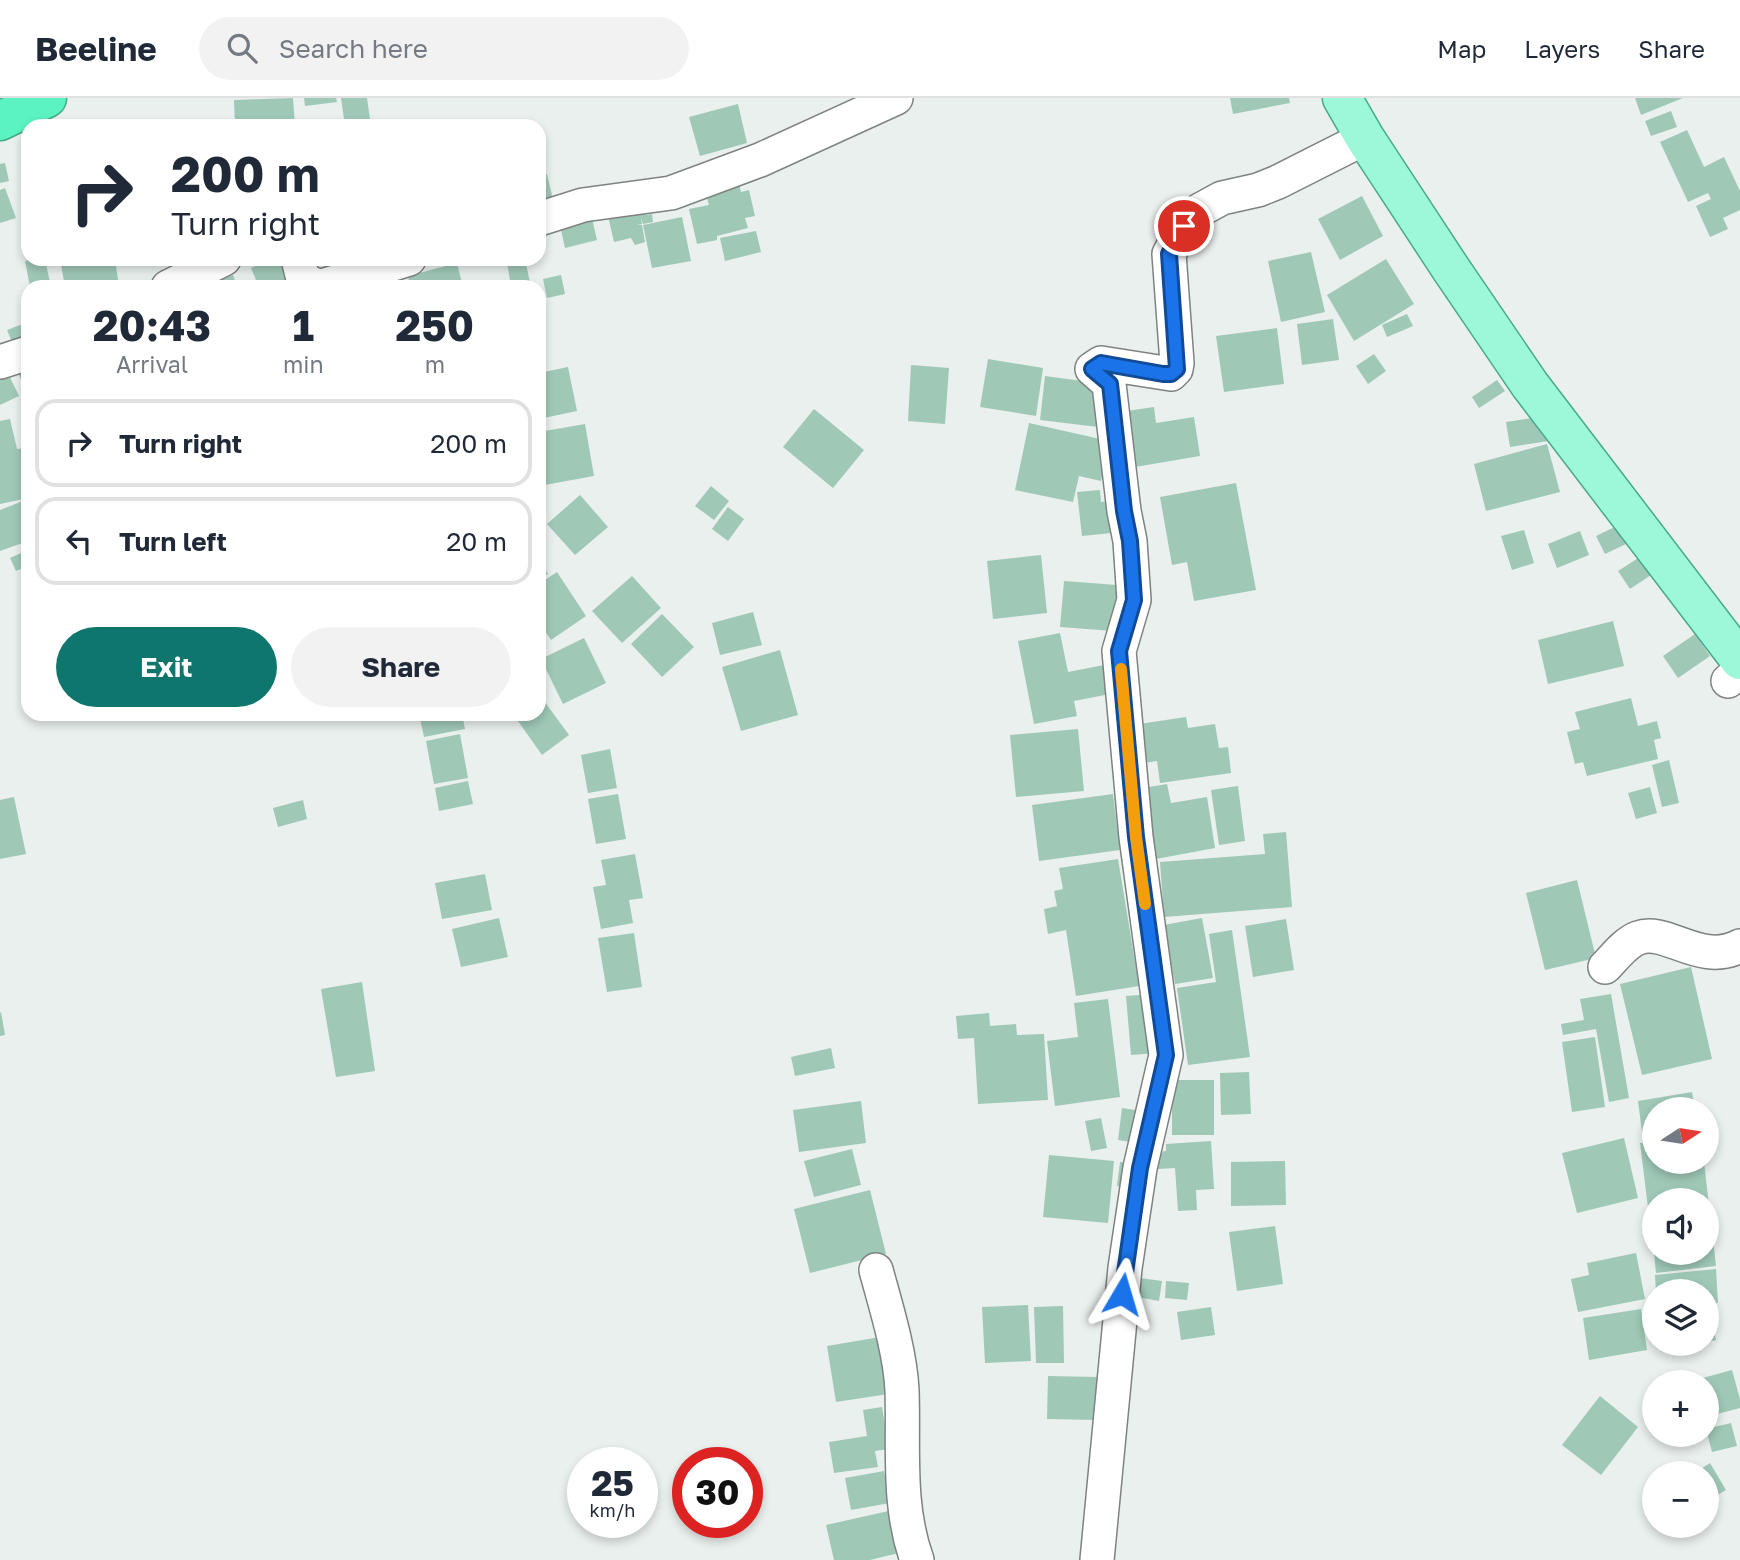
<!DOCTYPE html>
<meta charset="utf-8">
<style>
:root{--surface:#fff;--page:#f2f2f3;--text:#1f2937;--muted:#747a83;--line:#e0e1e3;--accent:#0f766e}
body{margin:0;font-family:"Golos Text",sans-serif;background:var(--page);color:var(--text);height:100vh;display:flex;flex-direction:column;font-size:26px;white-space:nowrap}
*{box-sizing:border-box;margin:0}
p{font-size:23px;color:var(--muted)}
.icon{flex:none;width:38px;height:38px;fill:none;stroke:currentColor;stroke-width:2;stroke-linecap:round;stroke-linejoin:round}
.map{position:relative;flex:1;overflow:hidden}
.drawer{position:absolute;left:21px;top:182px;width:525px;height:441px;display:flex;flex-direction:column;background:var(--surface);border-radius:21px;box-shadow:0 4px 10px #0003}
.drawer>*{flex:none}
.hud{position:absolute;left:21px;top:21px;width:525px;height:147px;border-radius:21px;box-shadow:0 4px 10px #0003;background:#fff;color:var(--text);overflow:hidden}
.needle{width:46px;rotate:78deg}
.buttons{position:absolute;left:1642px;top:999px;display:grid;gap:14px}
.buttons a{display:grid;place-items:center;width:77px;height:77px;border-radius:50%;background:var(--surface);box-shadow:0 4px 10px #0003;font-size:35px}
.speed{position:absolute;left:567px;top:1349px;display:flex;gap:14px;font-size:35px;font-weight:700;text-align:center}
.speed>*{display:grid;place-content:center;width:91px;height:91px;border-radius:50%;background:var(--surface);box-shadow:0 4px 10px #0003;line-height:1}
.speed small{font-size:18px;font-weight:400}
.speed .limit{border:10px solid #d22;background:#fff;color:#111}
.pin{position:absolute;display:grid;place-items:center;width:60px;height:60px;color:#fff;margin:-30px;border:4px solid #fff;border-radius:50%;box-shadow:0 2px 7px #0007}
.me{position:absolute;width:77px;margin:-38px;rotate:7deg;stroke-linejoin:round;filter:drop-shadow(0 0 5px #0008)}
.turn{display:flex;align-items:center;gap:24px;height:147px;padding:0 35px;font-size:32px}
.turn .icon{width:91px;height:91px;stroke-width:2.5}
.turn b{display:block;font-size:49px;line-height:60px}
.eta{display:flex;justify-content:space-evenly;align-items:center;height:119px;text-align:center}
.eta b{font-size:42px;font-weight:700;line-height:49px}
.action{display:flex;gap:14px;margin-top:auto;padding:14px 35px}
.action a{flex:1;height:80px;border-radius:42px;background:var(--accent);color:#fff;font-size:28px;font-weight:700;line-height:80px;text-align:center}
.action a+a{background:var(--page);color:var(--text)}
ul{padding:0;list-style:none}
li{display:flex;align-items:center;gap:21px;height:88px;margin:0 14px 10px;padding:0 21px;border:4px solid var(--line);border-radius:21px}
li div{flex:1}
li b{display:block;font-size:26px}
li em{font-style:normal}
header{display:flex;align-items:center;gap:42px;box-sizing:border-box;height:98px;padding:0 35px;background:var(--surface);border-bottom:2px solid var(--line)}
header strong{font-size:33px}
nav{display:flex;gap:38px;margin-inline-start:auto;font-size:24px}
.search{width:490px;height:63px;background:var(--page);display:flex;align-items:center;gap:18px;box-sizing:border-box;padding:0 24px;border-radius:38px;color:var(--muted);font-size:26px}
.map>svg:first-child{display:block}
.building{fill:#9fc8b7}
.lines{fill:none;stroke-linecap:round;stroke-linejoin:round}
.minor-casing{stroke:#7e8381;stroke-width:36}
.major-casing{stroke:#46aa89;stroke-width:41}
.highway-casing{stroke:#46aa89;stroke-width:41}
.minor{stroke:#fff;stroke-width:33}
.major{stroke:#9df8da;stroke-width:38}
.highway{stroke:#5bf3c1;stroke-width:38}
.route-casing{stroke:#114b97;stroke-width:18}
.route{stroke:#1a73e8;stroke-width:12}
.slow{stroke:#f59e0b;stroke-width:12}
</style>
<header>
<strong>Beeline</strong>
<div class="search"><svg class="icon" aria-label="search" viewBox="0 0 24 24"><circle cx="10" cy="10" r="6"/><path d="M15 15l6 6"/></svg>Search here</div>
<nav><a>Map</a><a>Layers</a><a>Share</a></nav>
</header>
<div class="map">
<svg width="1740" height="1462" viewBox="0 0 1740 1462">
<rect width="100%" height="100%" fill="#eaf0ed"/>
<g class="building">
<polygon points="293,0 295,28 275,28 275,23 267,24 267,28 235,28 234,2"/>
<polygon points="304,0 336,0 337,4 305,8"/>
<polygon points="341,0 367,0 371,28 345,28"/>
<polygon points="1230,0 1289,0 1290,5 1233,16"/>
<polygon points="1635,0 1683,0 1641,17"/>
<polygon points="738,6 747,45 700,58 689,19"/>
<polygon points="1671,13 1677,29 1651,38 1645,23"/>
<polygon points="336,22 337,28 303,28 303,26"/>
<polygon points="1687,32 1704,69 1724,59 1740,93 1740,112 1723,120 1728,131 1710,139 1696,108 1711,101 1708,95 1688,104 1660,44"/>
<polygon points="5,65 9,83 0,85 0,66"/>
<polygon points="547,76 555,110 539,114 539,78"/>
<polygon points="739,86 741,94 749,92 755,118 745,120 748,130 717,138 717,142 697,146 689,111 709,107 705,94"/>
<polygon points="5,90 16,120 0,125 0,92"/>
<polygon points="1362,98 1383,138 1340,162 1318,121"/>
<polygon points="646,112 646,117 652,116 653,124 643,126 641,119 642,126 637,127 642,127 645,144 635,147 631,140 614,144 608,118"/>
<polygon points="591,116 597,142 565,150 559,123"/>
<polygon points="682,119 691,163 652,170 643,127"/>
<polygon points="756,133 761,154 725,163 720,140"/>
<polygon points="1311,154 1325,214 1281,224 1268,163"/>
<polygon points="34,161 45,161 51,189 30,189 25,163"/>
<polygon points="60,161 115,161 119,189 65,189"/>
<polygon points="270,161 283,161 291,189 259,189 251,170"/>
<polygon points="525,161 531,189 511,189 507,164"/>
<polygon points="1386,161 1414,206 1354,243 1327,197"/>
<polygon points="457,165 463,189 410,189 408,178"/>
<polygon points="233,177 237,189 201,189"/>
<polygon points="561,177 565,196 547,200 543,181"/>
<polygon points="1407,216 1413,228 1387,239 1382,227"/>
<polygon points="1333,221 1339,262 1302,267 1297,226"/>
<polygon points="28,224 28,246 15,251 7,232"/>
<polygon points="1277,230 1284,286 1224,294 1216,238"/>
<polygon points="1374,256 1386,273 1368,286 1356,268"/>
<polygon points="988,261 1043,270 1036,318 980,309"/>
<polygon points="28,263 28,291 26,292 15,269"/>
<polygon points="3,265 19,298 0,307 0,267"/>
<polygon points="911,267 949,270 945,326 908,323"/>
<polygon points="568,269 577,313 539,321 539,275"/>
<polygon points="1045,278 1104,286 1098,329 1040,322"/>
<polygon points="1497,282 1505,293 1479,310 1472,299"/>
<polygon points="1154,309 1156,325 1194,319 1200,358 1135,369 1127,313"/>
<polygon points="814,311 864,352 833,390 783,349"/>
<polygon points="1545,318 1549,343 1510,349 1506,324"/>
<polygon points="10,321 17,351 28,349 28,400 0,406 0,323"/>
<polygon points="1029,325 1109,343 1101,383 1079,378 1073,404 1015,392"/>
<polygon points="585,326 594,378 539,388 539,334"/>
<polygon points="1547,346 1560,394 1486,413 1474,366"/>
<polygon points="1236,385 1256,492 1194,503 1187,464 1172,467 1160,399"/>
<polygon points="711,388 729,403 714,422 695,408"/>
<polygon points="1100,392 1101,404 1117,402 1121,434 1082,438 1077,394"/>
<polygon points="580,397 608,429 575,457 547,426"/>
<polygon points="28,401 28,443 0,453 0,412"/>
<polygon points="728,409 744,421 728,443 712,431"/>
<polygon points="1617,428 1626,446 1605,456 1596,438"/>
<polygon points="1524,432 1534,465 1512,472 1501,438"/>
<polygon points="1580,433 1589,457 1557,470 1548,446"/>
<polygon points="28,452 28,468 16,473 10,460"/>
<polygon points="1041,457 1047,515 993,521 987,463"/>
<polygon points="1643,457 1654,475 1630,491 1618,473"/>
<polygon points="539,460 548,476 539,481"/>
<polygon points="557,474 586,518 551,542 539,524 539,486"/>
<polygon points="632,478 661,510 622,545 592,513"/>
<polygon points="1064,483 1117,487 1113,533 1060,529"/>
<polygon points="753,514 762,547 720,557 712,525"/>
<polygon points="662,516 694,549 662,579 631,546"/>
<polygon points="1613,523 1624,568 1548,586 1538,542"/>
<polygon points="1060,535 1068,574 1104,567 1110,596 1074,603 1077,618 1034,626 1018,543"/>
<polygon points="1695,536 1710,558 1678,580 1663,558"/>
<polygon points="584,540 606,585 563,606 541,561"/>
<polygon points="780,552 798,617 741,633 722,569"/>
<polygon points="539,596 569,637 542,657 513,616 539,616"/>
<polygon points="1631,600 1638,628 1657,623 1661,640 1654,642 1658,661 1587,678 1583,664 1575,666 1567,634 1580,631 1575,614"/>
<polygon points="419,616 462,616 465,631 424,639"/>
<polygon points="1186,619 1188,630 1215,626 1219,650 1228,649 1231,675 1160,685 1157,663 1144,665 1139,626"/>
<polygon points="1078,631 1084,693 1016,699 1010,637"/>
<polygon points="460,636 468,680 434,686 426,643"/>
<polygon points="610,651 617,690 588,695 581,657"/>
<polygon points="1669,662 1679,705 1662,709 1652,667"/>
<polygon points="468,683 473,706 439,713 435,690"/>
<polygon points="1167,686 1171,705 1207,699 1215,750 1156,761 1143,690"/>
<polygon points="1238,688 1245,743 1219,747 1211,692"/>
<polygon points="1650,689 1657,715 1636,721 1628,695"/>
<polygon points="618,696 626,741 596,746 588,701"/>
<polygon points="1113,696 1120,752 1039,763 1032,707"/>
<polygon points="14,699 26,756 0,761 0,702"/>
<polygon points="303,702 307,721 278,729 273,710"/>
<polygon points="1286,734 1292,809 1164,819 1160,764 1265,756 1263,736"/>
<polygon points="635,756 643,800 629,802 633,825 601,831 593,789 606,787 601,762"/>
<polygon points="1118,761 1139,888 1076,898 1066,832 1048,836 1044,811 1057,808 1054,793 1063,791 1059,770"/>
<polygon points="485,776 492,812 442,821 435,785"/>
<polygon points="1577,782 1596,860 1545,872 1526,795"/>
<polygon points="499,820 508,859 461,869 452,831"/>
<polygon points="1202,820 1213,880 1175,886 1164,827"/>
<polygon points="1286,821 1294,872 1253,879 1245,828"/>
<polygon points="1232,832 1250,959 1188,967 1177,890 1216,884 1209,836"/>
<polygon points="634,835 642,889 607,894 598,840"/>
<polygon points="1691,869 1712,961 1642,977 1620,886"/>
<polygon points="362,884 375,973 336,979 321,891"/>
<polygon points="1153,896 1157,955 1131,957 1126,898"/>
<polygon points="1611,896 1629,1000 1609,1004 1596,931 1563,937 1561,926 1584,922 1580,901"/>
<polygon points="1108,901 1120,999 1055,1008 1047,943 1078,939 1074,905"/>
<polygon points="1,914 5,937 0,938 0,915"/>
<polygon points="989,915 990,928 1016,926 1017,937 1044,936 1048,1002 978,1006 974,940 958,941 956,918"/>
<polygon points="1595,939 1605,1009 1572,1014 1562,944"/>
<polygon points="831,950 835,970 795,978 791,959"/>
<polygon points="1249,974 1251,1016 1221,1017 1220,975"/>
<rect x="1172" y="982" width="42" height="55"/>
<polygon points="1692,994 1695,1012 1654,1012 1654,1033 1642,1034 1638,1003"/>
<polygon points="861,1003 866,1045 799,1054 793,1012"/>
<polygon points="1122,1010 1142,1013 1137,1045 1118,1042"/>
<polygon points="1101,1020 1107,1050 1091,1053 1085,1023"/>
<polygon points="1624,1040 1638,1100 1577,1115 1562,1055"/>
<polygon points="1211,1043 1214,1091 1196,1092 1197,1112 1178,1113 1175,1070 1158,1071 1157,1054 1166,1053 1166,1046"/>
<polygon points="1654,1043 1654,1064 1704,1064 1716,1168 1656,1175 1654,1155 1706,1155 1706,1102 1654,1102 1652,1142 1640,1045"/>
<polygon points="852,1051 861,1087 814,1099 804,1063"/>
<polygon points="1049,1057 1114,1063 1108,1125 1043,1119"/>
<polygon points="1285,1063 1286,1107 1231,1108 1231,1064"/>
<polygon points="1120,1064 1135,1065 1132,1090 1117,1088"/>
<polygon points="870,1092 886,1156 810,1175 794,1111"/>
<polygon points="1275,1128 1283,1186 1237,1193 1229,1134"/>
<polygon points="1636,1155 1645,1201 1578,1214 1571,1181 1589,1177 1587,1165"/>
<polygon points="1716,1171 1718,1205 1706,1206 1706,1194 1656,1194 1655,1177"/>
<polygon points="1140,1180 1162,1183 1159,1203 1137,1199"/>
<polygon points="1166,1183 1189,1185 1187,1202 1165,1200"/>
<polygon points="1028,1207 1031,1263 985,1265 982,1209"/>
<polygon points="1063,1208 1064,1265 1036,1265 1034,1209"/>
<polygon points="1211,1209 1215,1237 1181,1242 1177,1214"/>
<polygon points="1641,1211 1647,1252 1589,1262 1583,1220"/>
<polygon points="1710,1218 1716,1242 1706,1244 1706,1219"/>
<polygon points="886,1238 895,1295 836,1304 827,1248"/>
<polygon points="1732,1272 1740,1301 1740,1310 1706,1319 1706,1284 1688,1284"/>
<polygon points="1048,1278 1099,1279 1098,1322 1047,1321"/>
<polygon points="1600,1298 1638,1329 1601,1377 1562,1347"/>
<polygon points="882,1309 889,1351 875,1353 878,1369 834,1375 829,1344 867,1338 863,1312"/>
<polygon points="1731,1325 1737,1348 1712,1354 1706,1331"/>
<polygon points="1710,1365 1726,1392 1706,1404 1706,1376 1693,1376"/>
<polygon points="884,1373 890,1405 851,1412 845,1380"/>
<polygon points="893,1412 903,1454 870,1462 834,1462 826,1427"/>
</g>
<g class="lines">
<defs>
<g id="minor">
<polyline points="539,121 583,107 671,95 760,62 896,0"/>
<polyline points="298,161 303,181 319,189 409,161"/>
<polyline points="168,189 224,161"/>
<polyline points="0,264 28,255"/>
<polyline points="1728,583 1740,573"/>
<path d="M1605,869C1614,860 1625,845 1638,840C1667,829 1700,869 1740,848"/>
<path d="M876,1172C886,1209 900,1253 902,1292C904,1349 897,1407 917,1462"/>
<polyline points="1097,1462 1125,1170 1140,1070 1166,957 1136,739 1119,553 1134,502 1130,443 1124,413 1109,286 1092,271 1101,265 1171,276 1176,271 1177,265 1169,156 1184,128 1200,112 1222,100 1258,92 1278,84 1365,40"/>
</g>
<polyline id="major" points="1342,0 1365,40 1451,171 1530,287 1740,562"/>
<polyline id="highway" points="0,23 47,0"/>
</defs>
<use href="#minor" class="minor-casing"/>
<use href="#major" class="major-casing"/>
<use href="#highway" class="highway-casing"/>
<use href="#minor" class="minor"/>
<use href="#major" class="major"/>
<use href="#highway" class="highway"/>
</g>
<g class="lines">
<defs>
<polyline id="route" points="1122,1196 1140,1070 1166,957 1136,739 1119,553 1134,502 1130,443 1124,413 1110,286 1092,271 1101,265 1163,276 1171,276 1177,271 1169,156 1184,128"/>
</defs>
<use href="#route" class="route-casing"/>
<use href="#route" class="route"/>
<polyline class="slow" points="1121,571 1136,739 1145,806"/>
</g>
</svg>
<div class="buttons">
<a><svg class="needle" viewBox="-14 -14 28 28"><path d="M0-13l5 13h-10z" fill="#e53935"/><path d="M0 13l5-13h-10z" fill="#747a83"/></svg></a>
<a><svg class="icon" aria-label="sound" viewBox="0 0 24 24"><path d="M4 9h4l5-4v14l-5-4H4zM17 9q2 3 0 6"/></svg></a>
<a><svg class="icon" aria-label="layers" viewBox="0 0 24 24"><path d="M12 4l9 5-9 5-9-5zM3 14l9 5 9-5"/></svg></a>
<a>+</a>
<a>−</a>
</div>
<div class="speed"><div>25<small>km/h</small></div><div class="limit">30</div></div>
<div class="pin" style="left:1184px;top:128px;background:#d93025"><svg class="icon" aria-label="arrive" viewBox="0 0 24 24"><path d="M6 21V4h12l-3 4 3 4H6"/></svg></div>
<svg class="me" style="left:1122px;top:1196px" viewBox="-20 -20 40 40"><path d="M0-17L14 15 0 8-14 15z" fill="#1a73e8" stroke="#fff" stroke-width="4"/></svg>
<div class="hud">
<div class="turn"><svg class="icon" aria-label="right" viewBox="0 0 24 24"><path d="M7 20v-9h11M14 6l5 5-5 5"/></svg><div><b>200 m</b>Turn right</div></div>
</div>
<section class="drawer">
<div class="eta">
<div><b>20:43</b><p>Arrival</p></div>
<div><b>1</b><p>min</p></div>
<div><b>250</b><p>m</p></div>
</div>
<ul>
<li><svg class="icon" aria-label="right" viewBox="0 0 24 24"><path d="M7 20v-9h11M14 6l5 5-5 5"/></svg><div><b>Turn right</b></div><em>200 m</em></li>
<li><svg class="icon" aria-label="left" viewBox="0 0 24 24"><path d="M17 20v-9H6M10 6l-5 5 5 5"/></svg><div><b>Turn left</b></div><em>20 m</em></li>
</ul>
<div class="action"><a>Exit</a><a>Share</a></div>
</section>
</div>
